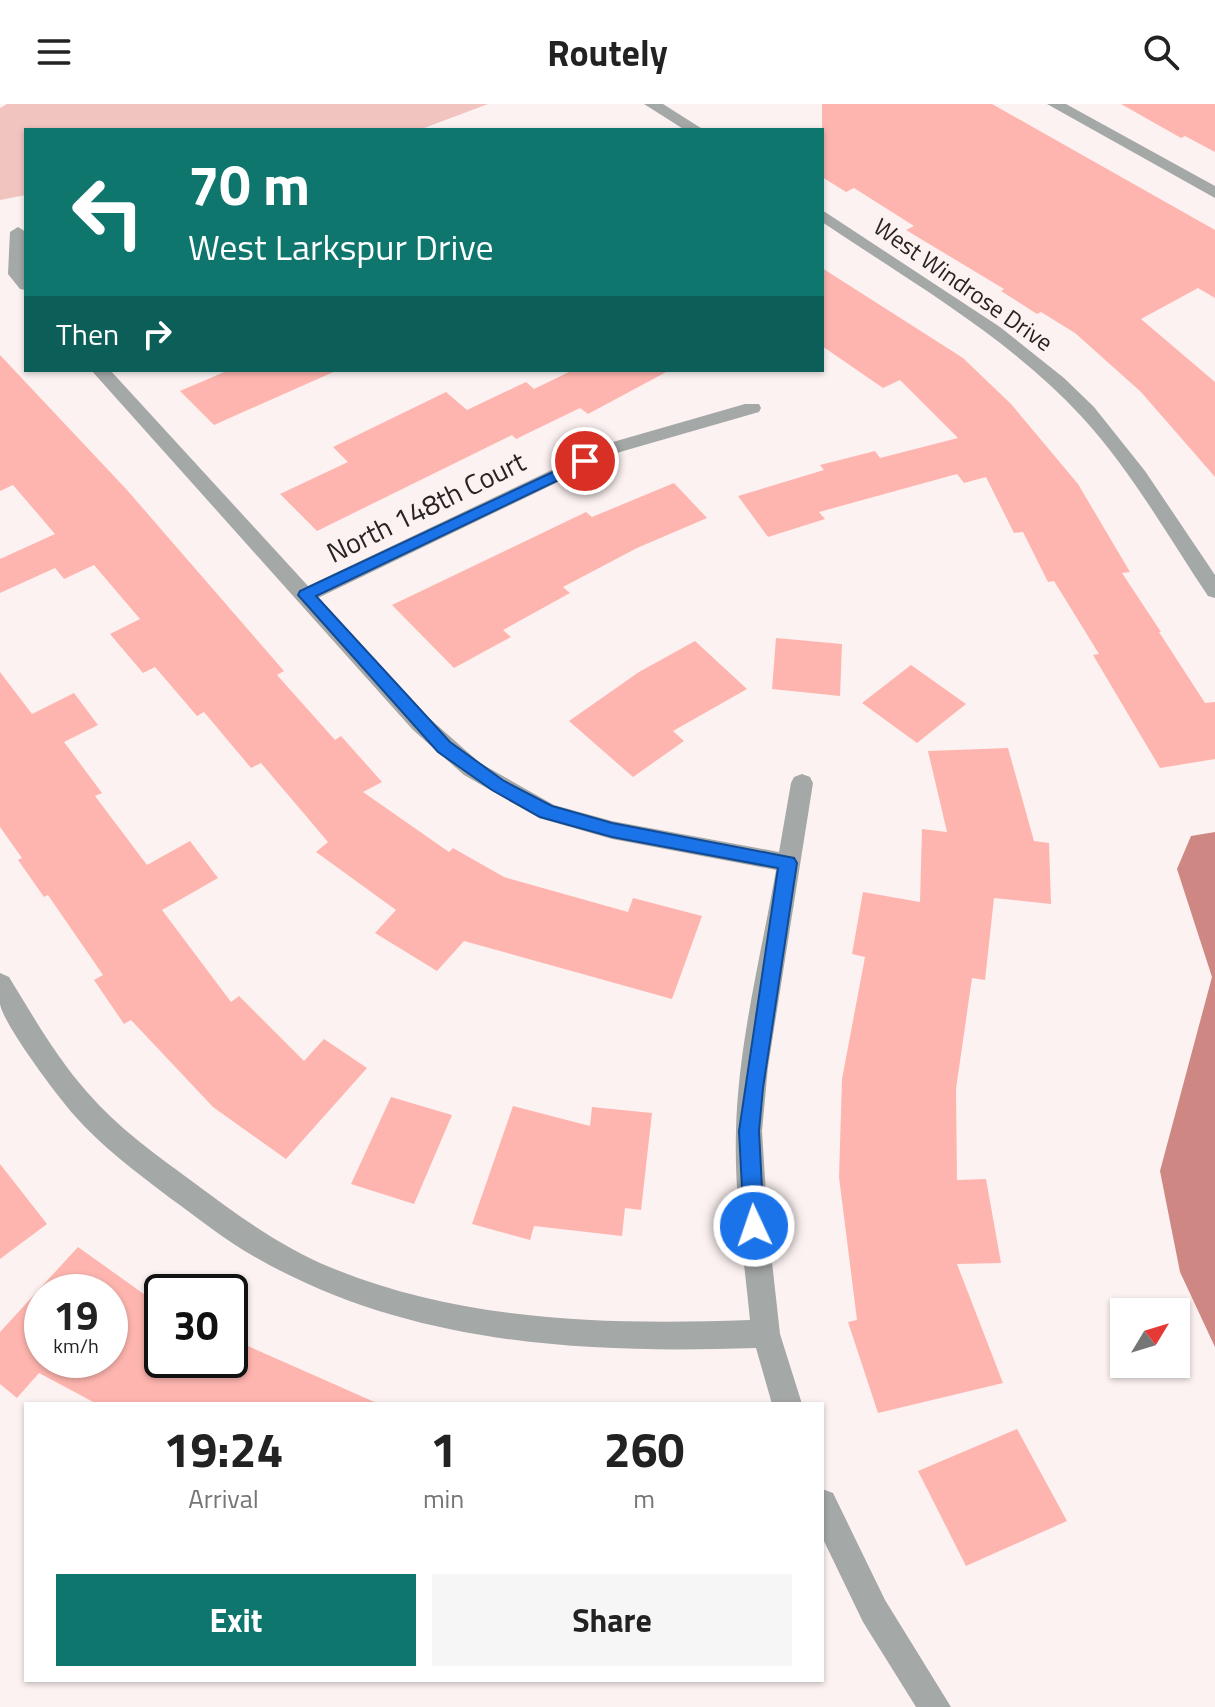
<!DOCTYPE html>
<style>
:root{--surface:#fff;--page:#f6f6f6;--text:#222;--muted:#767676;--accent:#0f766e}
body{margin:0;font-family:"Titillium Web",sans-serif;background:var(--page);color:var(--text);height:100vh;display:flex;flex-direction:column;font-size:30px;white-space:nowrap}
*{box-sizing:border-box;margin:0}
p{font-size:26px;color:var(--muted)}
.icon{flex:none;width:44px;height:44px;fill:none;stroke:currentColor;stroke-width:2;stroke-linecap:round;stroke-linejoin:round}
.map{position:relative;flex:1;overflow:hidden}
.side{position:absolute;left:24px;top:1298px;width:800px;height:280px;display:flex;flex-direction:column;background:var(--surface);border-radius:0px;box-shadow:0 2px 6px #0004}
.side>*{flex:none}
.guide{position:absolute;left:24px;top:24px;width:800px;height:244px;border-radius:0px;box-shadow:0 2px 6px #0004;background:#0f766e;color:#fff;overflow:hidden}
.needle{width:52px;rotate:52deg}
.tools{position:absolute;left:1110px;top:1194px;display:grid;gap:16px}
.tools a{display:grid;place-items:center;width:80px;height:80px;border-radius:0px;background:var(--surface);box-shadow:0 2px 6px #0004;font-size:40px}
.speed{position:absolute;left:24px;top:1170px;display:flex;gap:16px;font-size:40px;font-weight:700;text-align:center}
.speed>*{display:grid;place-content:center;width:104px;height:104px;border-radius:50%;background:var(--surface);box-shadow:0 2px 6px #0004;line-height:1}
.speed small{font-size:20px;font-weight:400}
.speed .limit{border:4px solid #111;border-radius:12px;background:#fff;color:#111}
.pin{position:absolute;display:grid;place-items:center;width:68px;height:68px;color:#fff;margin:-34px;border:4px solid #fff;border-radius:50%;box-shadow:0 2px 8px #0007}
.me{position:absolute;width:88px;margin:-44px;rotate:357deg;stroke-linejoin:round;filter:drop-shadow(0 0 6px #0008)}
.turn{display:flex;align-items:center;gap:28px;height:168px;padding:0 32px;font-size:36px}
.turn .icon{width:104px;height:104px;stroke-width:2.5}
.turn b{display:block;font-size:56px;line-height:68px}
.then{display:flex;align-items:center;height:76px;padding:0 32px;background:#0003;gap:16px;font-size:30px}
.eta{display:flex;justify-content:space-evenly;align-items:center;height:136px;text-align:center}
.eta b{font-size:48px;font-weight:700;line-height:56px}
.button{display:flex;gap:16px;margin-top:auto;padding:16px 32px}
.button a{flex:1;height:92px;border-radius:0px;background:var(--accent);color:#fff;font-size:32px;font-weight:700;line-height:92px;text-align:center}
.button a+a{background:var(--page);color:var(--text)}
header{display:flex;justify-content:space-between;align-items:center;height:104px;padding:0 32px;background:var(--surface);font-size:36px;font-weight:700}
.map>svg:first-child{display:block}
.green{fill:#f2c4c0}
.water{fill:#ce8782}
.building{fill:#ffb5af;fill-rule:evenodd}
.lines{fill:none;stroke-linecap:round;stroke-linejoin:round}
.street{fill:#a4a8a7;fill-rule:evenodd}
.route{fill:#1a73e8;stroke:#114b97;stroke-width:2}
.labels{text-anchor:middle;stroke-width:6;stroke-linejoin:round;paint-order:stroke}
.far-street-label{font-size:24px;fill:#282424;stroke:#fcf2f1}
.street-label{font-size:28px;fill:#282424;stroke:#fcf2f1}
</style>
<header><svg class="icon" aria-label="menu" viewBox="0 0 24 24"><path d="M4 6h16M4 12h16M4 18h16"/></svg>Routely<svg class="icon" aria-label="search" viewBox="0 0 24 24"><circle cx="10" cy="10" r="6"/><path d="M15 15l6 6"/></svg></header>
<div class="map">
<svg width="1215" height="1603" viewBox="0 0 1215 1603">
<rect width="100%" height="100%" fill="#fcf2f1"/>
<polygon class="green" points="7,0 488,0 419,26 26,26 26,91 0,96 0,4"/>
<polygon class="water" points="1215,728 1215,1243 1180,1168 1160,1067 1212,873 1177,765 1191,732"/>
<g class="building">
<polygon points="822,0 992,0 1215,126 1215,194 1198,184 1141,215 1215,278 1215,373 1141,288 1075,229 1041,208 1037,210 1001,187 1004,185 906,126 914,122 854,84 846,88 822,73"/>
<polygon points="1121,0 1215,0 1215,48 1185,32 1181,34"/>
<polygon points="822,164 963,254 1011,300 1078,380 1130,468 1122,469 1161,528 1159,528 1205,599 1215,598 1215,655 1160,664 1093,551 1099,550 1054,477 1048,478 1023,428 1014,429 986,373 964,379 957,370 819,408 825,415 768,433 738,392 824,366 820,361 875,347 880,354 958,334 900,276 883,284 822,242"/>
<polygon points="0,251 127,386 284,567 277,571 335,636 341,632 382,678 363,688 449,748 453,744 504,773 628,808 633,794 702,812 672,895 464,837 437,867 375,829 396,806 316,748 328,738 261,659 251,664 204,608 197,612 155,563 143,569 110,530 140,515 94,461 64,475 55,464 0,489 0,455 55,430 13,381 0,387"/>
<polygon points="229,266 338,266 214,321 180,287"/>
<polygon points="573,266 670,266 588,310 580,304 516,335 512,331 317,427 280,390 348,358 333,343 446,288 467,306 526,278 534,285"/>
<polygon points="674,379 707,414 637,444 563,483 570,489 503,526 511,533 454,564 392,501 586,408 592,413"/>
<polygon points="776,534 842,540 840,592 772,585"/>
<polygon points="695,537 747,585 673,627 684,637 633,673 569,617 639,568"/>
<polygon points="911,561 966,600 917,639 862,599"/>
<polygon points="0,568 32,610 74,589 98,621 64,638 102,689 95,692 147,761 190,737 218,774 162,806 231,898 239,892 304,957 324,935 367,964 286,1055 213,1003 131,916 124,920 94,876 103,871 48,791 44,793 18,756 22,754 0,723"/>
<polygon points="1008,644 1034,737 1049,739 1051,800 994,794 985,876 972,874 956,985 957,1076 986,1075 1001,1159 957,1160 1003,1279 878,1309 848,1218 857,1216 839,1073 842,975 865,853 852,850 863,788 920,798 922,725 947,728 928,647"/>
<polygon points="391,993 452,1011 414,1100 351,1080"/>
<polygon points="513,1002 590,1022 592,1003 652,1009 641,1106 625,1104 622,1132 534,1122 530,1136 472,1120"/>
<polygon points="0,1060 47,1120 0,1155"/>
<path d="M78,1143L162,1203V1256H230L232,1235L379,1300H97L39,1269L17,1294L0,1280V1228ZM42,1188H110V1256H42Z"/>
<polygon points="1017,1325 1067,1417 966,1462 918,1367"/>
</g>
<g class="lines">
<g class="street">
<polygon points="644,0 663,0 704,26 685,26"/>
<polygon points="1047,0 1066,0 1215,82 1215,94"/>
<path d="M822,106L1000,223L1064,274L1094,303L1145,367L1215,471V494L1208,492C1167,431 1131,366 1081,312C1008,233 911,178 822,118Z"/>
<polygon points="18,123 26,128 26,186 20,185 8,170 10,128"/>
<path d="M91,266H110L308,482L606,340L745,300H759L761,304L759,308L620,348L318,494L429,614L480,659L554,701L612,717L779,748L791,679L794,673L802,670L810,673L813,679L768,963L762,1027L768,1122L780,1230L802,1300H772L756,1244C584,1250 408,1241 255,1153C225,1136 198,1114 170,1094C136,1068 102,1043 74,1011C58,993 3,920 0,900C0,890 0,879 0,869L9,873C33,912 56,953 87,988C118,1024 155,1050 193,1078C237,1111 281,1143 332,1164C464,1218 610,1221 750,1216C744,1154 734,1090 736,1027C738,940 761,852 776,766L612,735L539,714L464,671L413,626Z"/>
<polygon points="822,1385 833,1389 885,1496 951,1603 916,1603 863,1518 822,1433"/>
</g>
</g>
<polygon class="route" points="585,353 592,357 590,361 316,492 450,638 504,677 552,702 612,719 794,754 797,759 763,984 759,1027 764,1122 761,1129 754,1132 747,1129 744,1122 739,1027 778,764 612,733 540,713 492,686 438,648 298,491 300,487"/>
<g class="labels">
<g class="far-street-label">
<text transform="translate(963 181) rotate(35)" y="8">West Windrose Drive</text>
</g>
<g class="street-label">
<text transform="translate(426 403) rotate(-26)" y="10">North 148th Court</text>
</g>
</g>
</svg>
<div class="tools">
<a><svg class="needle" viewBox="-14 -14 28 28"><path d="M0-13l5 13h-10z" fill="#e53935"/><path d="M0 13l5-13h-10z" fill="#767676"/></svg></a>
</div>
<div class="speed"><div>19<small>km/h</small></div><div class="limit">30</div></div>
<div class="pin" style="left:585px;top:357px;background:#d93025"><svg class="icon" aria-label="arrive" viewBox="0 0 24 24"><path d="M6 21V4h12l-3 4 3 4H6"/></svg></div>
<svg class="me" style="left:754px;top:1122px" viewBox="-20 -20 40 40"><circle r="17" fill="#1a73e8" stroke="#fff" stroke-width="3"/><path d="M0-11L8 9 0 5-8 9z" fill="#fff"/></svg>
<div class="guide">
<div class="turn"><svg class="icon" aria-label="left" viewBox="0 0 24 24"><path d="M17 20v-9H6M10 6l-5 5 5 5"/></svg><div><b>70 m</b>West Larkspur Drive</div></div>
<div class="then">Then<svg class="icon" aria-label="right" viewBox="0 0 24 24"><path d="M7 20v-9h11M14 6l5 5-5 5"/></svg></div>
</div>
<section class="side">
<div class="eta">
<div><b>19:24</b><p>Arrival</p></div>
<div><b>1</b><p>min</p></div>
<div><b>260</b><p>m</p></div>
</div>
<div class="button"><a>Exit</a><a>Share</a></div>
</section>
</div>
